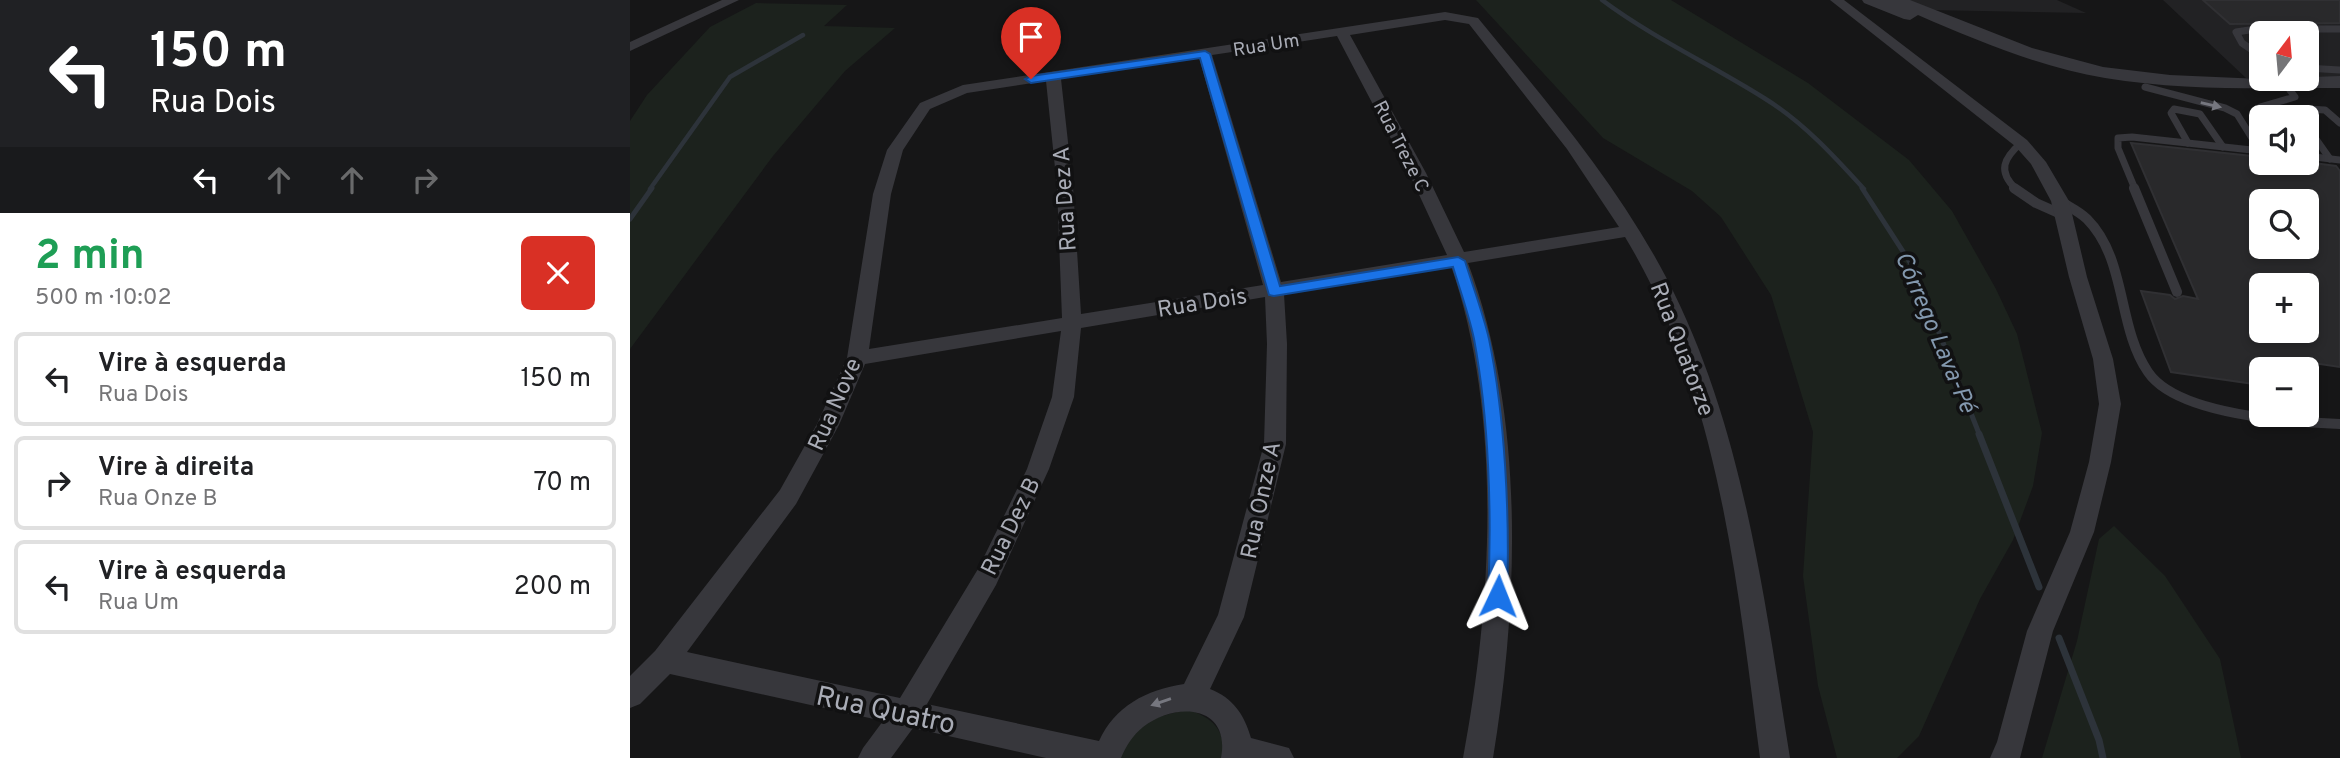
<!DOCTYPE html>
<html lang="pt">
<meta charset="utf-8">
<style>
:root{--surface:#fff;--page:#f2f2f2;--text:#202124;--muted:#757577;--line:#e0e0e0}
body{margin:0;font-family:Overpass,sans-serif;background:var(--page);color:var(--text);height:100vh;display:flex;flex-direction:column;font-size:26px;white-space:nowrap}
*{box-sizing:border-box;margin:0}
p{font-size:23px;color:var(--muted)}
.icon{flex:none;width:38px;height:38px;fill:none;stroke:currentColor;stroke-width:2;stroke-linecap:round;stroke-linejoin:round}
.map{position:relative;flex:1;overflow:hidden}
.sheet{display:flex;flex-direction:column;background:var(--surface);width:630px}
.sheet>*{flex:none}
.top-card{background:#202124;color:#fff;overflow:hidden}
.needle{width:46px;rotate:16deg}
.fabs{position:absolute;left:1619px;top:21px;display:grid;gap:14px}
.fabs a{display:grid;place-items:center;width:70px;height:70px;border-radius:10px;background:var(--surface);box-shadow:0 4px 10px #0003;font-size:35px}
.pin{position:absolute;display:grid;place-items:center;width:60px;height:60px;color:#fff;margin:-72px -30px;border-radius:50% 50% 50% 0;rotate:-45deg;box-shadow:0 0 7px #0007}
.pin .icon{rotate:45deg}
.me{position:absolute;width:77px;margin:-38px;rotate:2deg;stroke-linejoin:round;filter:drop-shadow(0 0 5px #0008)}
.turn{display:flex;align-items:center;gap:24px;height:147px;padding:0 35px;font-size:32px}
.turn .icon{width:91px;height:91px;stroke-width:2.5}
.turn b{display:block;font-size:49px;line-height:60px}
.lanes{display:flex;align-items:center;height:66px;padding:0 35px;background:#0003;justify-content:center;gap:35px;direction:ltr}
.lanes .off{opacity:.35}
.round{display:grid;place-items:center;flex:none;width:74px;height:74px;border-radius:10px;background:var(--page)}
.overview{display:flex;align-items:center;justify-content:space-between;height:119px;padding:0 35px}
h1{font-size:42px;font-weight:700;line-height:52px;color:#1e9e55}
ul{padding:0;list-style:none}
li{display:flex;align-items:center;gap:21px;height:94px;margin:0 14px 10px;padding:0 21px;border:4px solid var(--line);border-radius:10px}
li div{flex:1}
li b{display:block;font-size:26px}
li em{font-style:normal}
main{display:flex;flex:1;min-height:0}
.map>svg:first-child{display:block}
.built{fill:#222224}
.green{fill:#1c221d}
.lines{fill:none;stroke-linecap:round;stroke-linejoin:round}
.stream-far2{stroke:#2d333a;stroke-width:4.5}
.stream-far1{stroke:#2d333a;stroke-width:5}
.stream{stroke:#2d333a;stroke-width:7}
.building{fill:#29292b;stroke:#303033;stroke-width:2;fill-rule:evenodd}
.service-far1{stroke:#37373c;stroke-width:7}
.service{stroke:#37373c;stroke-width:10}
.minor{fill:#37373c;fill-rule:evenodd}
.tertiary{fill:#37373c;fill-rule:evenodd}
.oneway{fill:#76777f}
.route{fill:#1a73e8;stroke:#114b97;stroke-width:2}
.labels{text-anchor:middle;stroke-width:7;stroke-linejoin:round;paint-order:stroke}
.far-street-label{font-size:19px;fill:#a9acb6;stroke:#111112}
.street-label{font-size:23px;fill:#a9acb6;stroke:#111112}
.water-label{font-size:24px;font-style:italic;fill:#8398ae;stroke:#111112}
.near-street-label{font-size:28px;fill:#a9acb6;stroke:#111112}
</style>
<main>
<section class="sheet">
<div class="top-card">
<div class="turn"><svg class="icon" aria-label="left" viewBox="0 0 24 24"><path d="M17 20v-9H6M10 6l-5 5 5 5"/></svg><div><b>150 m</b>Rua Dois</div></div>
<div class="lanes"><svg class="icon" aria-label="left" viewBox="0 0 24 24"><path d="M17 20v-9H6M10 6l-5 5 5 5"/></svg><svg class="icon off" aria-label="ahead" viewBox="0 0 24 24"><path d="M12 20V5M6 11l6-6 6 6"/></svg><svg class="icon off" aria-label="ahead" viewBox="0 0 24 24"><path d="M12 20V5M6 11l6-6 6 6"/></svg><svg class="icon off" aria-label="right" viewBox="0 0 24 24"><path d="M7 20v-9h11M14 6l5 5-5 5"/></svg></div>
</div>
<div class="overview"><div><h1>2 min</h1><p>500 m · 10:02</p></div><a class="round" style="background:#d93025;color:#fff"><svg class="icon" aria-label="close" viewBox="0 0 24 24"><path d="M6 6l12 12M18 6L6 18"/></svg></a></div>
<ul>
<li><svg class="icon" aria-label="left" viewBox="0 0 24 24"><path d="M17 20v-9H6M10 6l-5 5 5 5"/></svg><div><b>Vire à esquerda</b><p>Rua Dois</p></div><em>150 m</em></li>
<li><svg class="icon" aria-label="right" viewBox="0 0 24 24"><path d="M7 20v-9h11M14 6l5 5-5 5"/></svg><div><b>Vire à direita</b><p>Rua Onze B</p></div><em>70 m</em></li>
<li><svg class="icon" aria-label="left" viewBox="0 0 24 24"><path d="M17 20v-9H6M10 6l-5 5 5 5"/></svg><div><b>Vire à esquerda</b><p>Rua Um</p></div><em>200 m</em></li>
</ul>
</section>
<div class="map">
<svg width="1710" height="758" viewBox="0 0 1710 758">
<rect width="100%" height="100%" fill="#161617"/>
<g class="built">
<polygon points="1277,0 1427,0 1456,13 1299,10"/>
<polygon points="1533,0 1710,0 1710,79 1677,79 1676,33 1631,33 1631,78 1616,78"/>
</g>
<g class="green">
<polygon points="846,0 1041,0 1178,83 1279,160 1322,211 1366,289 1387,334 1412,433 1403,486 1383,540 1350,599 1289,736 1267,758 1207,758 1188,686 1173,576 1183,432 1141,295 1091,217 1062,191 973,138"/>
<polygon points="126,3 217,5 194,26 265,28 215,71 143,156 0,349 0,121 17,95 80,27"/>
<polygon points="1484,526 1535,576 1590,659 1611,758 1412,758 1447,641 1469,539"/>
<path d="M558,710C581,716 598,732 592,758H490C506,722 521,717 558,710Z"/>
</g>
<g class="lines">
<g class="stream-far2">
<path d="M972,0C1023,38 1080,64 1134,98C1173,122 1204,156 1234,189"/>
<polyline points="20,189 100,77 173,35"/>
</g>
<g class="stream-far1">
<polyline points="1232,188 1283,267 1350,436"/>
<polyline points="0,219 22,188"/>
</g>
<g class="stream">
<polyline points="1349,434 1409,587"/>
<polyline points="1429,638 1469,740 1473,758"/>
</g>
</g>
<g class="building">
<polygon points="1573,0 1710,0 1710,23 1600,24"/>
<path d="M1501,143L1631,157V163L1676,162L1706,166L1710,171V367L1670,361L1674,369H1631V385L1541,372L1511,291L1540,295L1545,299L1553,296L1568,299ZM1631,201H1676V247H1631ZM1631,285H1676V331H1631Z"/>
</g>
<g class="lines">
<g class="service-far1">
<polyline points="1631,56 1612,43 1606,32 1626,29 1710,29"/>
<polyline points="1676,68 1710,70"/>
<polyline points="1515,87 1595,108 1607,114 1630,151"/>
<polyline points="1646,117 1671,117"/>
<polyline points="1671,117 1676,109 1695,110 1710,123"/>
<polyline points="1631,119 1630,107 1665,97 1654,82"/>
<polyline points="1676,125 1700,159"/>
<polyline points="1558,143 1541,113 1544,109 1570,114 1593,147"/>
<polyline points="1676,156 1710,160"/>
<path d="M1386,189C1367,171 1374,158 1391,143"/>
<polyline points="1505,189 1488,148 1488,138 1502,137 1631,151"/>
</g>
<g class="service">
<polyline points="1384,188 1406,203 1433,215"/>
<polyline points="1504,188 1547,292"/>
<path d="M1430,201C1439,207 1449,211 1457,219C1497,259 1487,327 1518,372C1547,415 1662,422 1710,424"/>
</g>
<g class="minor">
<polygon points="92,0 109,0 0,51 0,42"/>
<polygon points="1200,0 1214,0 1397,140 1416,162 1439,201 1457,277 1483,359 1491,404 1481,462 1464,532 1423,631 1390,758 1360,758 1367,742 1397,631 1440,532 1459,462 1469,404 1463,359 1439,277 1421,201 1401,164 1385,146"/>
<path d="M815,12L848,18C916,101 987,183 1037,279C1113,426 1134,596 1160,758H1130C1107,582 1089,392 995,237L838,263C895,415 889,600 863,758H833C862,605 873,415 821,266L654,294L657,344L656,444L614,617L580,689C603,698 614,714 621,738L659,748L664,758H591C601,705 546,701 513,727C503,735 496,746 491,758H416L283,728L261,758H228L233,748L253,721L40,674L10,704L0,708V676L25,651L150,490L187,424L217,358L243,194L257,150L290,103L333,85ZM815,20L839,24L937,149L989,227L834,252L796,173L720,35ZM707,36L779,173L817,255L651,282L582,55ZM569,57L633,285L451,314L443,187L431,79ZM416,81L427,187L432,318L239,349L261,194L273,150L300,109L337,93ZM635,297L637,344L634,444L588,615L554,684C516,690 485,706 469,741L297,704L366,585L419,469L444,397L451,328ZM431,331L422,397L397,469L348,569L270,698L57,652L166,504L209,425L235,364Z"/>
</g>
<path class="tertiary" d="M1232,0H1280L1402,48L1473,67L1540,75L1631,79L1710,76V88C1632,88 1553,91 1475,78C1410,67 1348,41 1288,15L1280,20L1274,19L1234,3Z"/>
</g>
<defs><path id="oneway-solid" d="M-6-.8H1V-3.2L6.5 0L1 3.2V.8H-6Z" transform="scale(1.75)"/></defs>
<g class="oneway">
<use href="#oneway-solid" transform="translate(1581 105) rotate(13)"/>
<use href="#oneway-solid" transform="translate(531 702) rotate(161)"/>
</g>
<path class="route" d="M575,51L580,54L650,286L828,257L835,261C843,287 853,313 859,339C875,416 880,516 877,596L875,602L868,605L861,602L858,596C862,515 859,419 844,339C839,315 830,290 823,267L644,296L639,295L570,58L401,83L395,79L401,76Z"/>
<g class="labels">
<g class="far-street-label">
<text transform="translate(636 44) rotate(-9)" y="7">Rua Um</text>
<text transform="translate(772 146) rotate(63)" y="7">Rua Treze C</text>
</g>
<g class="street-label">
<text transform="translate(434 199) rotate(-94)" y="8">Rua Dez A</text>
<text transform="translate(572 302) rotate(-9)" y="8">Rua Dois</text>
<text transform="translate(1053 349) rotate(69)" y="8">Rua Quatorze</text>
<text transform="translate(204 404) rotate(-66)" y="8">Rua Nove</text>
<text transform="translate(630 500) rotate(-78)" y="8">Rua Onze A</text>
<text transform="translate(380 526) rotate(-64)" y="8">Rua Dez B</text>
</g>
<g class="water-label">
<text transform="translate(1306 332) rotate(67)" y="8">Córrego Lava-Pé</text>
</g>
<g class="near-street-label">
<text transform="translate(256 709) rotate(12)" y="10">Rua Quatro</text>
</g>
</g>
</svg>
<div class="fabs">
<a><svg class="needle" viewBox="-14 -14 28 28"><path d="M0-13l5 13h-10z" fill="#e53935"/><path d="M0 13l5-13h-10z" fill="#757577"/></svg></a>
<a><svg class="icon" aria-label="sound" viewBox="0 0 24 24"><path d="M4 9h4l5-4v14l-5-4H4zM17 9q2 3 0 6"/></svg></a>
<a><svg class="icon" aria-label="search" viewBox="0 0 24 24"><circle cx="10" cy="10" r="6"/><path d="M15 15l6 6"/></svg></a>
<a>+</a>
<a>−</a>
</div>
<div class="pin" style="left:401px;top:79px;background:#d93025"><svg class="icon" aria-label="arrive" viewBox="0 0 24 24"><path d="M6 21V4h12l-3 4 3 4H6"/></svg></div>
<svg class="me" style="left:868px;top:596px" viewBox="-20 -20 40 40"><path d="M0-17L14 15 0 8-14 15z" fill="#1a73e8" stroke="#fff" stroke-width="4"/></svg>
</div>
</main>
